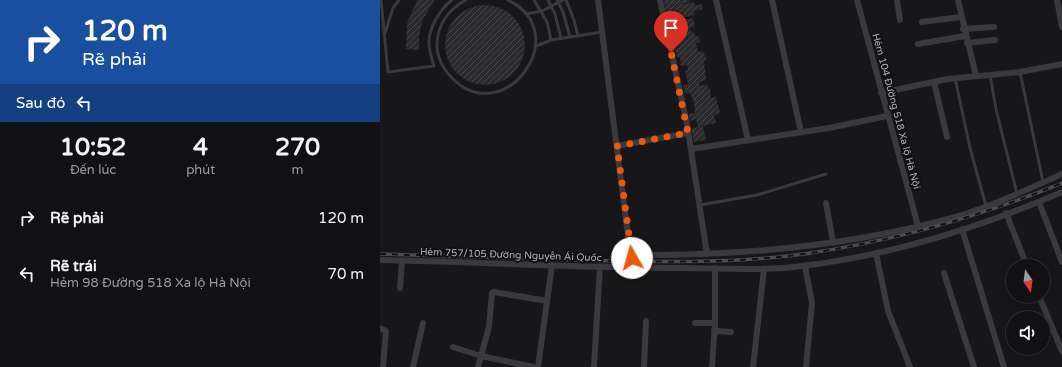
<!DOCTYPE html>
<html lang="vi">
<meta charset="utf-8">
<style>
:root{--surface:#111113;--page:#1a1a1c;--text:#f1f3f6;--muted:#9c9da0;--line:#303133}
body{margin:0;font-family:"Varela Round",sans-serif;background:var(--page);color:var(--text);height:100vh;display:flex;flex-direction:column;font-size:15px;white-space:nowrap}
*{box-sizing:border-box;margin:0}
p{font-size:13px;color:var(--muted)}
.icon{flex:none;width:22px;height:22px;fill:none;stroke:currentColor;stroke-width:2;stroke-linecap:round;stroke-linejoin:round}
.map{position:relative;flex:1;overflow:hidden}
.side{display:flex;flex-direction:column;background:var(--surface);width:380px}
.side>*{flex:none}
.hud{background:#1a4fa0;color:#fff;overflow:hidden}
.needle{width:26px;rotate:166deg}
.buttons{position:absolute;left:626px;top:259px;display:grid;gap:8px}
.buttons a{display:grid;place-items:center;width:44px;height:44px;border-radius:50%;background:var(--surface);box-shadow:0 2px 10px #0003,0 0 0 1px var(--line);font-size:20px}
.pin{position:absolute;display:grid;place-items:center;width:34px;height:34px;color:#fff;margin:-41px -17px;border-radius:50% 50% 50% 0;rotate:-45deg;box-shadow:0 0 4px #0007}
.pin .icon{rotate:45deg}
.me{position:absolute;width:44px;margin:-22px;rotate:353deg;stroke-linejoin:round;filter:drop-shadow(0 0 3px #0008)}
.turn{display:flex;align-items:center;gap:14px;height:84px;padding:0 16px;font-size:18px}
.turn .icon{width:52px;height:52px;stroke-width:2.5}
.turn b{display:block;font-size:28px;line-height:34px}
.then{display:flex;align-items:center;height:38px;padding:0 16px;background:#0003;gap:8px;font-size:15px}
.eta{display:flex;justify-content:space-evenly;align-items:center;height:68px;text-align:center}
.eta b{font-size:24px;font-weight:700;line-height:28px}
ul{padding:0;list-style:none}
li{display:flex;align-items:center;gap:12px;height:56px;padding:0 16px}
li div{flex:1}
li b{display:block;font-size:15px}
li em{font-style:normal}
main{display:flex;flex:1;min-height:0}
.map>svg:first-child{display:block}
.building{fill:url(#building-hatch)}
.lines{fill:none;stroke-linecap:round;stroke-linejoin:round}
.lane{stroke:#39393e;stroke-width:3}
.street{stroke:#39393e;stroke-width:6}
.rail-casing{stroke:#4c4d52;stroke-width:3.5}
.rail{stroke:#121214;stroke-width:2;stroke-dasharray:6;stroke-linecap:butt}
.route{stroke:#ea580c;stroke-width:7;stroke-dasharray:0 12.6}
.labels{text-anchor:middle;stroke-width:4;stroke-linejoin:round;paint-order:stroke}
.street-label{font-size:10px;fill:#abafb8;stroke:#121214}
</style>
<main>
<section class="side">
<div class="hud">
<div class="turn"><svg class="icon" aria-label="right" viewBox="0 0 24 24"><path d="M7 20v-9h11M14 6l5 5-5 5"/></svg><div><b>120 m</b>Rẽ phải</div></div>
<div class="then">Sau đó<svg class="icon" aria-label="left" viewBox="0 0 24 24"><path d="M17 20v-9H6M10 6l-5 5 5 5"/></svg></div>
</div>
<div class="eta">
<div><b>10:52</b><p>Đến lúc</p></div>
<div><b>4</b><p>phút</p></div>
<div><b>270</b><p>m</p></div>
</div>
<ul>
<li><svg class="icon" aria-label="right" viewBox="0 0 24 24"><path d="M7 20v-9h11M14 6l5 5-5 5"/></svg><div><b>Rẽ phải</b></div><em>120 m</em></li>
<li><svg class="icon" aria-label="left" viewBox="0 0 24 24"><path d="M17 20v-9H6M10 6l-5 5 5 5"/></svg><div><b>Rẽ trái</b><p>Hẻm 98 Đường 518 Xa lộ Hà Nội</p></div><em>70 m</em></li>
</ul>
</section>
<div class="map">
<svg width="682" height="367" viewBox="0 0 682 367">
<defs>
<pattern id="building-hatch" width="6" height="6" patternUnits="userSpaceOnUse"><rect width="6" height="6" fill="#2a2a2d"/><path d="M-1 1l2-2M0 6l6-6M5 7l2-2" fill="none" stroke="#464649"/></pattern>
</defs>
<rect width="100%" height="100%" fill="#171719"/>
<g class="building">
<polygon points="37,0 55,0 43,19 39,36 39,50 26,49 27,23"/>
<polygon points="284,0 309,0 310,2 285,7"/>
<polygon points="314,2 315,6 322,4 323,9 314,11 315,15 288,21 285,7"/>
<circle cx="105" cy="45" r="40"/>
<polygon points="313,18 315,26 310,28 311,32 314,32 316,37 319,36 320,42 316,43 317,48 319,52 323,51 327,60 324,61 326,80 319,82 320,86 327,84 328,88 330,88 331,98 336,97 340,113 334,115 336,123 323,126 326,140 314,142 311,129 318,127 316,119 310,121 309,114 315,113 314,102 310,93 305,94 303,85 308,84 305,71 308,70 307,65 301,66 300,57 298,58 294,48 298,47 296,36 306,34 305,29 291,32 288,23"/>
</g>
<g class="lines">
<g class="lane">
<path d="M1,0L8,72L54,66C52,59 49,51 49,44C48,29 60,9 72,0"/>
<path d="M86,0C69,9 58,24 57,43C56,56 63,69 72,78C124,131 196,33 128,0"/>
<polyline points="154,0 167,22 171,40"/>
<polyline points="168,0 175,14 181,38"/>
<polyline points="177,0 183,12 190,37"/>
<polyline points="186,0 194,20 198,36"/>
<polyline points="146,14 162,11 183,0"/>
<polyline points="5,33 13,8 19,0"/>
<polyline points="156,46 171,40 222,32"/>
<polyline points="640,72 663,182"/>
<polyline points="610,75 616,109 637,194"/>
<polyline points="575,78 590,148 606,206"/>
<polyline points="320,205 377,195 446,174"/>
</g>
<g class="street">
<polyline points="218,0 252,267"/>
<polyline points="280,0 307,124 327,254"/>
<polyline points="336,0 368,140"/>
<polyline points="392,0 421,132"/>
<polyline points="477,0 538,226"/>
<polyline points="517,0 520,20"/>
<polyline points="578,0 596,76"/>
<polyline points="677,0 682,27"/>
<polyline points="542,22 581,17"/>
<polyline points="583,29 614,27"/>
<polyline points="587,43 615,40"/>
<polyline points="538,44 585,36"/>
<polyline points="554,82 567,137"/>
<polyline points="501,93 567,79 640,72 682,64"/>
<polyline points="237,146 308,133"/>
<polyline points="311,149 449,128 507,116"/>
<polyline points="659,202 682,262"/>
<polyline points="446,203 453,242"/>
<polyline points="626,213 647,266"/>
<polyline points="582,229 624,367"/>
<polyline points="496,253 508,311 530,367"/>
<path d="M252,255C359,256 469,246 572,218C610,207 646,190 682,174"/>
<path d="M0,260C101,262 202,268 303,268C340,268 378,271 414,267C505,257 599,228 682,192"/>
<polyline points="425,266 432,303 426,367"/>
<polyline points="564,273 594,367"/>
<polyline points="20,288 22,261"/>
<polyline points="659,296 682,351"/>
<polyline points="315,323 335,323 332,367"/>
<polyline points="335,323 335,268"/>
<polyline points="0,328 6,331 3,367"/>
<polyline points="334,331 351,332"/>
<polyline points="73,347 101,356 154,367"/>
<polyline points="33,367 43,323"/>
<polyline points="98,367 109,327 112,293 114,292 167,301"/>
<polyline points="158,367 172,265"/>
<polyline points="214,367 220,266"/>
<polyline points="264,367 266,321"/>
<polyline points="373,367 384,269"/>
</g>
<defs>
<path id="rail" d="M0,254C66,256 132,258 198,260C273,262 350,264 424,254C514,241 599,217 682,183"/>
</defs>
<use href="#rail" class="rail-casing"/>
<use href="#rail" class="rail"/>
</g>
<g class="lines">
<polyline class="route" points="252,258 237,146 308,133 291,52"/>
</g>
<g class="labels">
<g class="street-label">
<text transform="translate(517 111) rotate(75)" y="4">Hẻm 104 Đường 518 Xa lộ Hà Nội</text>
<text transform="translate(131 254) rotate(2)" y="4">Hẻm 757/105 Đường Nguyễn Ái Quốc</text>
</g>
</g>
</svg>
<div class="buttons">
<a><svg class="needle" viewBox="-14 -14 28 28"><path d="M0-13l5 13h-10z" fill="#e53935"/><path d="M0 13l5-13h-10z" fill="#9c9da0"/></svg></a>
<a><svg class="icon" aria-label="sound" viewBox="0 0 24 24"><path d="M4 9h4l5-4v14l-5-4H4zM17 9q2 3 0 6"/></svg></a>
</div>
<div class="pin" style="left:291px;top:52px;background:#d93025"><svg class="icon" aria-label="arrive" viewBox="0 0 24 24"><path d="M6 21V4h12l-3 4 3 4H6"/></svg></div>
<svg class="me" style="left:252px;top:258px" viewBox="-20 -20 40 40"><circle r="19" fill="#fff"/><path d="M0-13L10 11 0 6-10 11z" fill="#ea580c"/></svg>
</div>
</main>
